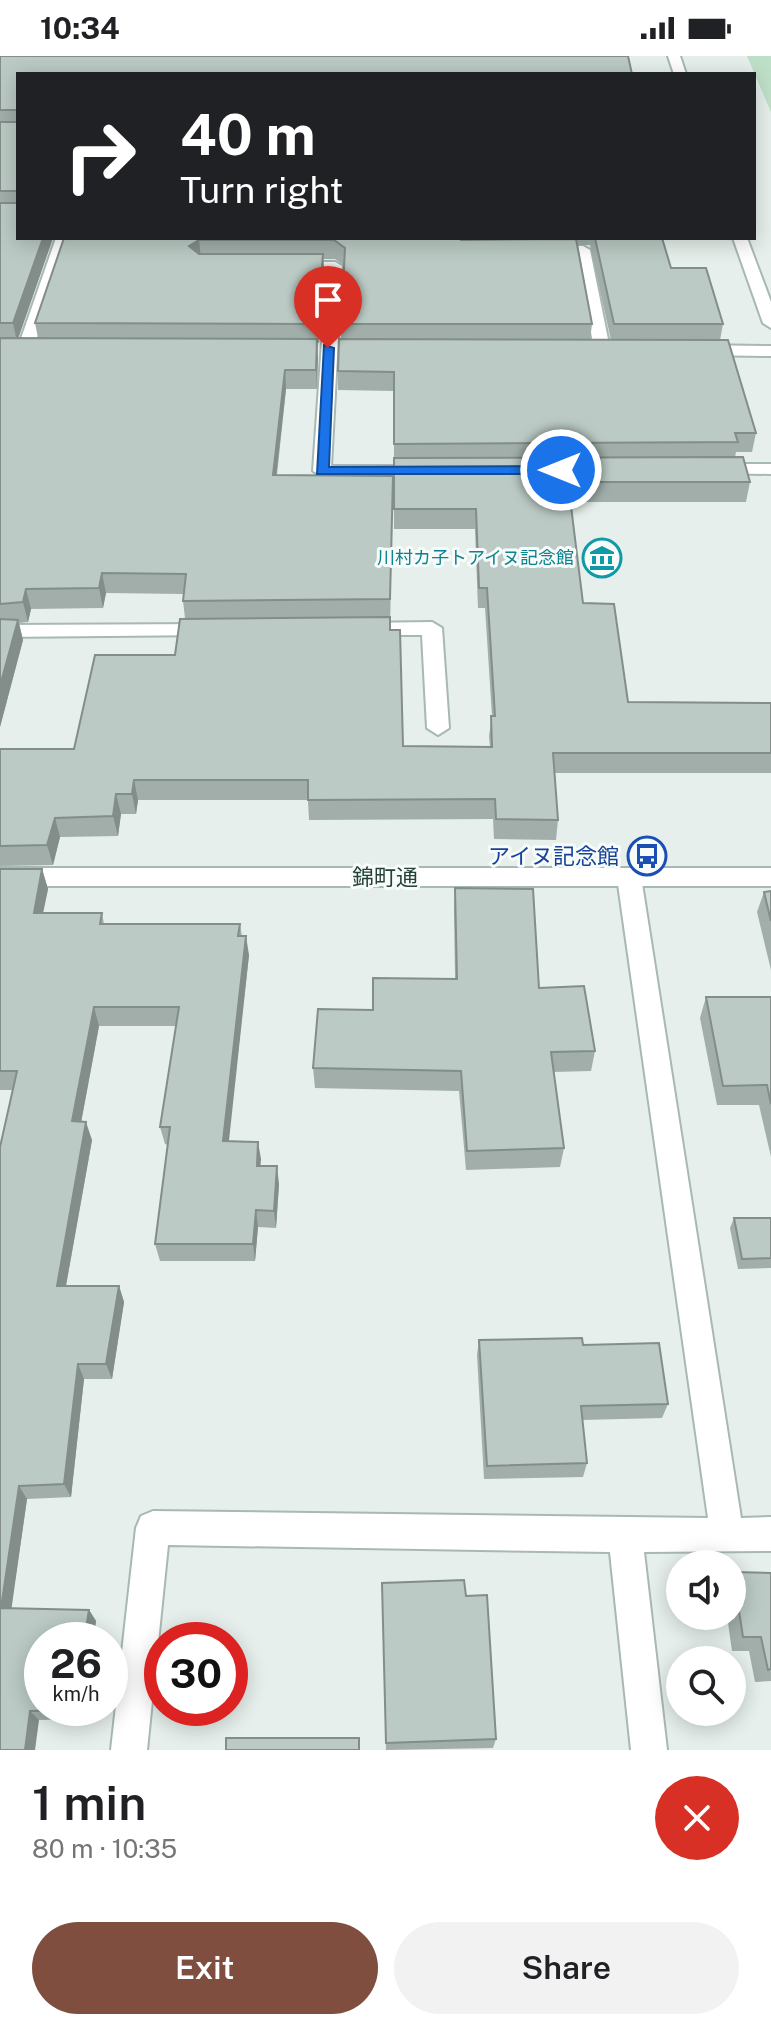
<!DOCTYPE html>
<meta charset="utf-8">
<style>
:root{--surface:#fff;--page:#f2f2f2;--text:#202124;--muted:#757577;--accent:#7f4e3f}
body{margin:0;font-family:"Public Sans","Noto Sans JP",sans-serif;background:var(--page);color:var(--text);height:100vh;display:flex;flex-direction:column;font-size:30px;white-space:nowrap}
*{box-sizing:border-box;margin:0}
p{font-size:26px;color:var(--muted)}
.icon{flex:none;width:44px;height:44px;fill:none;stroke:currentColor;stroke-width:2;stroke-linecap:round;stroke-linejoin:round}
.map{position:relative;height:1694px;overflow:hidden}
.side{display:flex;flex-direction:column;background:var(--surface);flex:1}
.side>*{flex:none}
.hud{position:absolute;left:16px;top:16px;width:740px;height:168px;border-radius:0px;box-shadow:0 4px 20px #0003;background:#202124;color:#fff;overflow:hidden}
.fabs{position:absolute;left:666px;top:1494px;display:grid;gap:16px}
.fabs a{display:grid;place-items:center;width:80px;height:80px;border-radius:50%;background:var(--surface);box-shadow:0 4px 20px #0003;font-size:40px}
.speed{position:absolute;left:24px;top:1566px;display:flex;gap:16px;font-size:40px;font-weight:700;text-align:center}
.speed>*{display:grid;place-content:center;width:104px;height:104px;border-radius:50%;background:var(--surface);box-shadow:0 4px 20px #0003;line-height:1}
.speed small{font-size:20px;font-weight:400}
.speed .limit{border:12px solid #d22;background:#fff;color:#111}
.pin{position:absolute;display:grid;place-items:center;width:68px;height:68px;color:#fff;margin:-82px -34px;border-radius:50% 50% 50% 0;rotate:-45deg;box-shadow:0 0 8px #0007}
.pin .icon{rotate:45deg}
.me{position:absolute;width:88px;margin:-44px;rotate:270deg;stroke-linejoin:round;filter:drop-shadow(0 0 6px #0008)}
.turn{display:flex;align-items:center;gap:28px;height:168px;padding:0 32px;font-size:36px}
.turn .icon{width:104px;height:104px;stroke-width:2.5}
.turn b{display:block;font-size:56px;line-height:68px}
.round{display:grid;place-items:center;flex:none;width:84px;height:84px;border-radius:42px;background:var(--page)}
.headline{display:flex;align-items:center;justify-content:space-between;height:136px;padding:0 32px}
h1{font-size:48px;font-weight:600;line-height:60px}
.action{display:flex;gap:16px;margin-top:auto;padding:16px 32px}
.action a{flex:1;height:92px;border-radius:48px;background:var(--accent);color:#fff;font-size:32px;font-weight:600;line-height:92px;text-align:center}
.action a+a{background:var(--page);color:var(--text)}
.status{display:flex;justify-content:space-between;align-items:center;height:56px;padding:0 40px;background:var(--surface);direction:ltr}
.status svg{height:22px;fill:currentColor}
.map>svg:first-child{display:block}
.green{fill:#bfe0c8}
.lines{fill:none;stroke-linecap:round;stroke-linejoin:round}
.service-casing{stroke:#a8b8b2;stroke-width:4}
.minor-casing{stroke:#a8b8b2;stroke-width:4}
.tertiary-casing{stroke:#a8b8b2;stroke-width:4}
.service{fill:#fff;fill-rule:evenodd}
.minor{fill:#fff;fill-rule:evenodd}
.tertiary{fill:#fff;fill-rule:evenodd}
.wall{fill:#a1aea9;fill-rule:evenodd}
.shaded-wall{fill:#838d89}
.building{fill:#bbcac4;stroke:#838d89;stroke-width:2}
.route{fill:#1a73e8;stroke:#114b97;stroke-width:2}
.labels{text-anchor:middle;stroke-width:6;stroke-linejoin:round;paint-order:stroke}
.far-culture-label{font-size:18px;fill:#0d838f;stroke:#f7fbf9;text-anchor:end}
.transit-label{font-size:22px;fill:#164399;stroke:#f7fbf9;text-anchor:end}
.street-label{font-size:22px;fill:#24423a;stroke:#f7fbf9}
</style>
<div class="status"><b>10:34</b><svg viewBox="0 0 49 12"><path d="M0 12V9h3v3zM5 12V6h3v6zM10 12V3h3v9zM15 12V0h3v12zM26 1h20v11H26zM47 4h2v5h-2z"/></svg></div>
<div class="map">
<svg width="771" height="1694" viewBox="0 0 771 1694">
<rect width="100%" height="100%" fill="#e6efeb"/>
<polygon class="green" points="747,0 771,0 771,56"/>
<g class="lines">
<defs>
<polygon id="service" points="547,190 583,190 590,194 610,293 608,296 594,293 577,198 542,197 540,194"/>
<g id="minor">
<polygon points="56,182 70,182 33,294 19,297 17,294"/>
<polygon points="292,206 335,206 342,210 331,410 425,410 431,411 431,419 322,420 313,415 327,214 287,213 285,210"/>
<polygon points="771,290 771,300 697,299 689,294 697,289"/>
<polygon points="713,408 771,408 771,418 707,417 704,413"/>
<polygon points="432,566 442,572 449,672 438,679 427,672 422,579 358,579 348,573 358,567"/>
<polygon points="210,568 217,569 220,574 217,579 0,581 0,569"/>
<polygon points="629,812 637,815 641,821 741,1462 771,1461 771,1495 644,1496 667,1694 631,1694 610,1496 168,1489 147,1694 111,1694 136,1472 141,1460 153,1455 708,1462 617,821 621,815"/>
</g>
<g id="tertiary">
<polygon points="668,0 680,0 686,18 674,18"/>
<polygon points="733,182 747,182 771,246 771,272 763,267"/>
<rect x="0" y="812" width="771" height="18"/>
</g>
</defs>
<use href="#service" class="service-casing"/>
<use href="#minor" class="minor-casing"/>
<use href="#tertiary" class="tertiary-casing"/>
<use href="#service" class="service"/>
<use href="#minor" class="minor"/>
<use href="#tertiary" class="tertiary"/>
</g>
<g class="wall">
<path d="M0,0L18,18L53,182L18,282H38L35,267L64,182L461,184L468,183V182H662L671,212L723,268L720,284L756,377L752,396H736L735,401L750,426L746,446H571L583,547L628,646L771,647V717H555L558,764L556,784L494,783L493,763L309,764L308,744H138L136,758H121L118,780L60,781L53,809L0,810V693H74L175,599L185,562L183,545L184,538L106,537L103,552L31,553L28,566L19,567L23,584L0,671ZM578,189H590L611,284H590L592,268ZM323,203H335L344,209L341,283L338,315V334L394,335V473H475L478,552H485L492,660L489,680L490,691L403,690L390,574L393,420L277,419L286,333H317V287H319L324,217Z"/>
<polygon points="0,813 42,813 48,833 43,857 102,857 104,868 240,868 242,880 249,899 228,1085 258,1086 260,1110 279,1128 276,1172 258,1171 255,1205 160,1205 155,1188 168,1089 165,1088 160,1071 176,970 99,970 81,1066 92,1084 66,1230 119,1230 124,1246 112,1323 84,1323 71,1441 27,1443 11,1552 89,1554 96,1565 93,1584 42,1584 42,1652 83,1652 82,1663 39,1664 0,1694 13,1034 0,1034"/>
<polygon points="455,832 539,932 595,995 591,1015 553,1016 564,1092 560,1111 466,1114 459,1035 315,1032 313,1012 373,954 455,922 454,853"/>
<polygon points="771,835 771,914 757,856 764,836"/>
<polygon points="706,941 771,941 771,1101 759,1049 717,1049 700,962"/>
<polygon points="734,1162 771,1162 771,1212 738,1213 730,1172"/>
<polygon points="479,1284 583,1289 668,1348 662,1362 582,1364 587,1407 583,1421 484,1423 477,1299"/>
<polygon points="733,1516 771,1517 771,1625 755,1626 749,1595 732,1595 727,1560 732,1560"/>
<polygon points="382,1527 466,1540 496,1683 493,1692 386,1694"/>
</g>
<g class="shaded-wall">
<polygon points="43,182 53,182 17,286 13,267"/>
<polygon points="199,184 201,203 189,190"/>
<polygon points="323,198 324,217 319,287 318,268"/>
<polygon points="317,283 318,302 317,333 316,314"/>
<polygon points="285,314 286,333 274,439 273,419"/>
<polygon points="102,517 106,537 103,552 99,532"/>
<polygon points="26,533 31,553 28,566 23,546"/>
<polygon points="18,564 23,584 0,671 0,630"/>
<polygon points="134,724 138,744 136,758 132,738"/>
<polygon points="116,738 121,758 118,780 113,760"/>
<polygon points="55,762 60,781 53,809 47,789"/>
<polygon points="42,813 48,833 39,876 34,857"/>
<polygon points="246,880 249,899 227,1103 223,1085"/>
<polygon points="94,951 99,970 78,1083 72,1065"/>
<polygon points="86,1066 92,1084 63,1246 57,1230"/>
<polygon points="258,1086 261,1103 259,1127 257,1110"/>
<polygon points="277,1110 279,1128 276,1172 274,1155"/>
<polygon points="256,1154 258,1171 255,1205 253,1188"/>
<polygon points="119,1230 124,1246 112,1323 106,1308"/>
<polygon points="78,1308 84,1323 71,1441 64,1428"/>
<polygon points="19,1430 27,1443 10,1563 1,1552"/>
<polygon points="89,1554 96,1565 93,1584 84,1584"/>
<polygon points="74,1652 83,1652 82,1663 74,1654"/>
<polygon points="30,1655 39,1664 35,1694 25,1694"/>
</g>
<g class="building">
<polygon points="0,0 628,0 632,18 18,18 18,182 43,182 13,267 0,267 0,147 17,147 17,135 0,135 0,66 17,66 17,54 0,54"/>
<polygon points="64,182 458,182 461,184 576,183 592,268 341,268 345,192 334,184 199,184 189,190 199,198 323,198 318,268 35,267"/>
<polygon points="595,182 662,182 671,212 706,212 723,268 614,268"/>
<polygon points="0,282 317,283 316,314 285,314 273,419 393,420 390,543 183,545 186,518 102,517 99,532 26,533 23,546 0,548"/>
<polygon points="339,283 728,284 756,377 735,377 738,386 394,388 394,316 338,315"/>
<polygon points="743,401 750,426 568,426 583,547 614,548 628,646 771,647 771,697 553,697 558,764 496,763 495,743 308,744 308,724 134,724 132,738 116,738 113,760 55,762 47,789 0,790 0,693 74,693 95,599 175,599 180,563 390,561 390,574 400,574 403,690 492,691 491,660 495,660 487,532 479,532 476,453 394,453 394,402"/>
<polygon points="0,563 18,564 0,630"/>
<polygon points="0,813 42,813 34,857 102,857 100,868 240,868 238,880 246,880 223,1085 258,1086 257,1110 277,1110 274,1155 256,1154 253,1188 155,1188 170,1071 160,1071 179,951 94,951 72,1065 86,1066 57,1230 119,1230 106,1308 78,1308 64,1428 19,1430 1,1552 89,1554 84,1584 42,1584 42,1652 74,1652 74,1654 30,1655 25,1694 0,1694 0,1091 17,1015 0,1015"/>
<polygon points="455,832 533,833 539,932 584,930 595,995 551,996 564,1092 467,1095 461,1015 313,1012 318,953 373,954 373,922 457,923"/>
<polygon points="771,835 771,865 764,836"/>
<polygon points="706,941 771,941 771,1048 767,1029 723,1030"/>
<polygon points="734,1162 771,1162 771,1202 742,1203"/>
<polygon points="582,1282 583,1289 659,1287 668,1348 581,1350 587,1407 487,1410 479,1284"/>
<polygon points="733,1516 771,1517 771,1613 768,1614 761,1581 743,1581"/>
<polygon points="464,1524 466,1540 487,1539 496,1683 386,1687 382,1527"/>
<rect x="226" y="1682" width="133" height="12"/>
</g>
<polygon class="route" points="324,289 334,292 329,411 561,410 568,414 561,418 317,418"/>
<defs>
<symbol id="museum-ring" viewBox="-11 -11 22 22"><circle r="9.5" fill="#f7fbf9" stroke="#0f9aa8" stroke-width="1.5"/><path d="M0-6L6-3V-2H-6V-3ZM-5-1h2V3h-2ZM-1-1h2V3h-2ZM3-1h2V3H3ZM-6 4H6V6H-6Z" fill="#0f9aa8"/></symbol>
<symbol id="bus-ring" viewBox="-11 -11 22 22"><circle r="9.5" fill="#f7fbf9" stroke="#1a4fb4" stroke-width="1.5"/><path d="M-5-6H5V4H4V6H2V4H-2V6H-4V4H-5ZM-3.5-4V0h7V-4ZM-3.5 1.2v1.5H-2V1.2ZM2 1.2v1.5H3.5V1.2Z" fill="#1a4fb4"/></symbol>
</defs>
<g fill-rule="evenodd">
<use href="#museum-ring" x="580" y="480" width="44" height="44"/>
<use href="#bus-ring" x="625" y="778" width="44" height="44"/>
</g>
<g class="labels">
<g class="far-culture-label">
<text x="574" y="508">川村カ子トアイヌ記念館</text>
</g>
<g class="transit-label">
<text x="619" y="808">アイヌ記念館</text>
</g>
<g class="street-label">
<text x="385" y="829">錦町通</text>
</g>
</g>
</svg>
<div class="fabs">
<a><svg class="icon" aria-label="sound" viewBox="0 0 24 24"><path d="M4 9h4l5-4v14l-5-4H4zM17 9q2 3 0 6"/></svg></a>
<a><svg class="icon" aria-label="search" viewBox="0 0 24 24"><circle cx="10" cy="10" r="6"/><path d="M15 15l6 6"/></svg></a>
</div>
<div class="speed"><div>26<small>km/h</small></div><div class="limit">30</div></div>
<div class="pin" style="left:328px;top:292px;background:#d93025"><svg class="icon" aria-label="arrive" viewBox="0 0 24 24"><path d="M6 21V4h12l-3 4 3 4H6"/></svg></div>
<svg class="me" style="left:561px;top:414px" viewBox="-20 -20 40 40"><circle r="17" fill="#1a73e8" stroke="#fff" stroke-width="3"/><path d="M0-11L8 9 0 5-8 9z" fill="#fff"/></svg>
<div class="hud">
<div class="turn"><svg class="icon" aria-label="right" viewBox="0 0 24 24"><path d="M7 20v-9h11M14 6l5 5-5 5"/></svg><div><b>40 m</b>Turn right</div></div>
</div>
</div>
<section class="side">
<div class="headline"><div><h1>1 min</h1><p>80 m · 10:35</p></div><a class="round" style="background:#d93025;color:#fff"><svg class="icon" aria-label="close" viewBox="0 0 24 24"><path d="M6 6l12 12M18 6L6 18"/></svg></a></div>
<div class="action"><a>Exit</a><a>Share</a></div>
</section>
